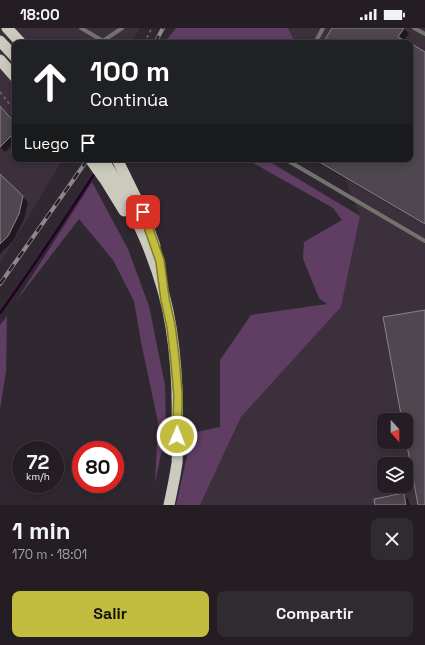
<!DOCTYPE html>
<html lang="es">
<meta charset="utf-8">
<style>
:root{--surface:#241e24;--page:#302b31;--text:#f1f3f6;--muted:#a3a2a6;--line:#413c41;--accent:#c2bd3f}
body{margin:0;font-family:"Space Grotesk",sans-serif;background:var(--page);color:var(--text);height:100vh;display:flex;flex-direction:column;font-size:15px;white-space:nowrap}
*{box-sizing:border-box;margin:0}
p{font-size:13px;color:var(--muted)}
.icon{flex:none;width:22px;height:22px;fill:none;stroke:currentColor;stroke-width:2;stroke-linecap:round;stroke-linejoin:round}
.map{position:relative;height:477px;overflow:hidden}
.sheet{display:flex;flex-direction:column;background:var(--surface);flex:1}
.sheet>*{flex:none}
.hud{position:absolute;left:12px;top:12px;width:401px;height:122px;border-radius:8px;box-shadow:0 2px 10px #0003,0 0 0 1px var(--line);background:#202124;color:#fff;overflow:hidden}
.needle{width:26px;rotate:159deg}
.buttons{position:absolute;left:377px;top:385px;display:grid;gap:8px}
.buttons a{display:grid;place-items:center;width:36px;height:36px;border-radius:8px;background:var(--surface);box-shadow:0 2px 10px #0003,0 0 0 1px var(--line);font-size:20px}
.speed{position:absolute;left:12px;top:413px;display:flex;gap:8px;font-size:20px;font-weight:700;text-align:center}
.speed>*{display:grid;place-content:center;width:52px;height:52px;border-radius:50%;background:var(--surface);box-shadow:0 2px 10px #0003,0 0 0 1px var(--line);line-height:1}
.speed small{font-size:10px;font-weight:400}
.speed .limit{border:6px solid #d22;background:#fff;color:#111}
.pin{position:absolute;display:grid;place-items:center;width:34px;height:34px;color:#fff;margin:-17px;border-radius:8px;box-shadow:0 2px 6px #0006}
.me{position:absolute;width:44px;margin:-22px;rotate:1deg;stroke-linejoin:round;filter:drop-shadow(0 0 3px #0008)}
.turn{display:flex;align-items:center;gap:14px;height:84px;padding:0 12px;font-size:18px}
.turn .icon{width:52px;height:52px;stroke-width:2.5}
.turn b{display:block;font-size:28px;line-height:34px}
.then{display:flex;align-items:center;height:38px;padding:0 12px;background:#0003;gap:8px;font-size:15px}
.round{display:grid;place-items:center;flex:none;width:42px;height:42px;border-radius:8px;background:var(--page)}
.overview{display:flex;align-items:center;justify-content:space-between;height:68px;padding:0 12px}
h1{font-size:24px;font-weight:800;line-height:30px}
.action{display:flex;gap:8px;margin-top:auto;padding:8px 12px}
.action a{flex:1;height:46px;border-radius:8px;background:var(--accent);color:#111;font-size:16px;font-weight:800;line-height:46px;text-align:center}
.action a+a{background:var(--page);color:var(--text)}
.status{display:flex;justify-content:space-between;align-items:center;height:28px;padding:0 20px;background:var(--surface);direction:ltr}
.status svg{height:11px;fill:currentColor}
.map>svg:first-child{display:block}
.built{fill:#3d303d;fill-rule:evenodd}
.green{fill:#603d62}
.shadow{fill:#0007}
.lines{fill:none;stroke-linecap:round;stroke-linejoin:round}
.stream{stroke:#240027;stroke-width:2.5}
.building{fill:#4f474f;stroke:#8b818b}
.path{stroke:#716a71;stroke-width:1.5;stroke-dasharray:3 3;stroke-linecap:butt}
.service{stroke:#73736e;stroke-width:4}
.trunk{stroke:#cacabd;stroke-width:11}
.rail-casing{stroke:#8e888e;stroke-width:4}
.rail{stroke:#261f27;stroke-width:2.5;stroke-dasharray:8;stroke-linecap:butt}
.route-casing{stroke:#7e7b29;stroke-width:10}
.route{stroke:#c2bd3f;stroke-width:7}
</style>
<div class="status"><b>18:00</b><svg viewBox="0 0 49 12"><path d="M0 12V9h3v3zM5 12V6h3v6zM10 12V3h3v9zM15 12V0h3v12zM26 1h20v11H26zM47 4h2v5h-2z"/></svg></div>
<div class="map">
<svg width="425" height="477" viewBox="0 0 425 477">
<rect width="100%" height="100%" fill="#302830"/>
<g class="built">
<polygon points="0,0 140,0 131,15 15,15 15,131 63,131 0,236"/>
<path d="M286,0H425V477H200L241,389L341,279L360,188L337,131H410V15H292ZM384,392H406V414H384ZM384,436H406V458H384Z"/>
</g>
<g class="green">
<polygon points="176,0 288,0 295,15 164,15"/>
<polygon points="246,131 265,131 360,188 341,279 241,389 200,477 176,477 192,405 220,399 220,332 251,287 327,276 319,270 303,231 304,214 342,192 333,180"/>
<polygon points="92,154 128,221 149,278 165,357 166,402 155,455 158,394 141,314 134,273 113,232 79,191 16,273"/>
<polygon points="7,288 6,344 0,381 0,297"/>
</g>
<g class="shadow">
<polygon points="333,0 403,0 409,5 404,13 407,15 324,15"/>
<polygon points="410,17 425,25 425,197 312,131 410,131"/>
<polygon points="0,79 15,96 15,114 5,124 0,118"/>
<polygon points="0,147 28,174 24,191 13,213 0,226"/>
<polygon points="403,466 408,471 410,477 376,477"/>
</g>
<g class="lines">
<path class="stream" d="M0,285C33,240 64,192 95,145"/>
</g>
<g class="building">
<polygon points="332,0 404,0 398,9 409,15 323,15"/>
<polygon points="410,15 425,24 425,196 314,131 410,131"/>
<polygon points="0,78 15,95 15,104 0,119"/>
<polygon points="0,146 23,168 19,186 8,208 0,216"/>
<polygon points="425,282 425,477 418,477 406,412 406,392 402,392 383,289"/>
<polygon points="404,465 406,477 375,477 374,471"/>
</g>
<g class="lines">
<g class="path">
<polyline points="144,15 152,0"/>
<polyline points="0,64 15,83"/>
</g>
<g class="service">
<polyline points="81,0 103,13 122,0"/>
<polyline points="414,0 425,6"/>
<polyline points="315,15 323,0"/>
<polyline points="285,131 425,213"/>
</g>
<g class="trunk">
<polyline points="7,0 21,15"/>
<polyline points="0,13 15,29"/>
<polyline points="0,32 15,49"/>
<polyline points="90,131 105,152 124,183"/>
<path d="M103,131C134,180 162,242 171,299C176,331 178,363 177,396C177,409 178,422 177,435C175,449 172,463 169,477"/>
<polyline points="117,131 143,184 155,218"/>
</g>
<defs>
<g id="rail">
<polyline points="155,15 163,0"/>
<polyline points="0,256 88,131"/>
</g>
</defs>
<use href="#rail" class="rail-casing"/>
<use href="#rail" class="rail"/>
</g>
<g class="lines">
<defs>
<polyline id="route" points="143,184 160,233 165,271 171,298 175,331 178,367 177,408"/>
</defs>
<use href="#route" class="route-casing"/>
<use href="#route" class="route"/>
</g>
</svg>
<div class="buttons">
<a><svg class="needle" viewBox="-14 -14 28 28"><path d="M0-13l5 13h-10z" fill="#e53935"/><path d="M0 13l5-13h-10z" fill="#a3a2a6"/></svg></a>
<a><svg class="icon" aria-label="layers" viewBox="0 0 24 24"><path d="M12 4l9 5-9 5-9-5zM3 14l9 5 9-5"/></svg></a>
</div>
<div class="speed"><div>72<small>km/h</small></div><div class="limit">80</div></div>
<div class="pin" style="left:143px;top:184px;background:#d93025"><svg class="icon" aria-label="arrive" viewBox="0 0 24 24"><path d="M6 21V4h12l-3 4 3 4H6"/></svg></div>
<svg class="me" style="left:177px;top:408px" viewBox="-20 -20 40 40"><circle r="17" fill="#c2bd3f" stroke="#fff" stroke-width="3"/><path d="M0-11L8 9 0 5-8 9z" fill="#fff"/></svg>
<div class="hud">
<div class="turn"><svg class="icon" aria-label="ahead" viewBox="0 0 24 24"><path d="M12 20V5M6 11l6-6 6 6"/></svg><div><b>100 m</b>Continúa</div></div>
<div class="then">Luego<svg class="icon" aria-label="arrive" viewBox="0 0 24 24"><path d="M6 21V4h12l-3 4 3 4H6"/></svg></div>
</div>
</div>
<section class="sheet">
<div class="overview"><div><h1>1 min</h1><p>170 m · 18:01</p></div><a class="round"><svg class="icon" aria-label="close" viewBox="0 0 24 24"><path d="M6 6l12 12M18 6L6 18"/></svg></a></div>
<div class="action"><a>Salir</a><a>Compartir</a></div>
</section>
